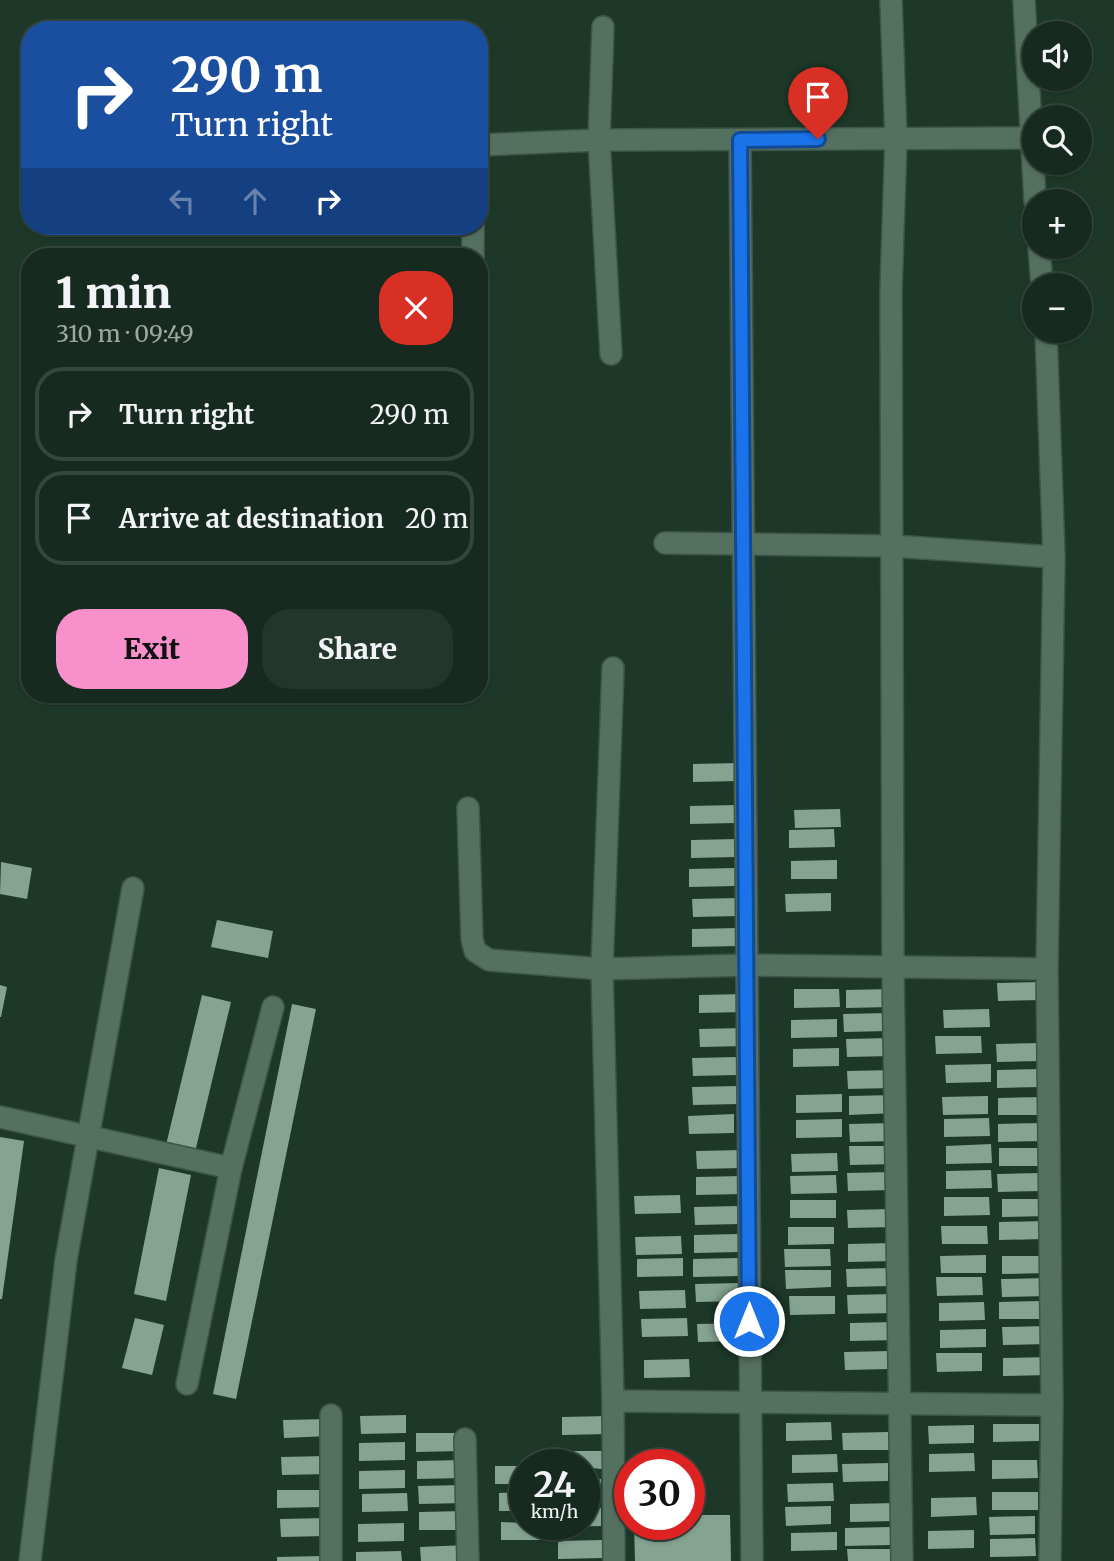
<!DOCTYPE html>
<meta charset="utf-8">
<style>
:root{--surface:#162a1f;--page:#23362c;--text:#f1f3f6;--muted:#9ea7a4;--line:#35463d;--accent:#f890cc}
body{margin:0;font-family:Merriweather,serif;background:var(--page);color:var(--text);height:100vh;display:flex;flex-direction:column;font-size:26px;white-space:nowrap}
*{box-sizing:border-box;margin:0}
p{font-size:23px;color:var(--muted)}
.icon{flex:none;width:38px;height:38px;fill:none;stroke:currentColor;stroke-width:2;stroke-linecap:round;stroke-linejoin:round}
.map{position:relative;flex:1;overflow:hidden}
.panel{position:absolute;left:21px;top:248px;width:467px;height:455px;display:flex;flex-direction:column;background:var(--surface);border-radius:28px;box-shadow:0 2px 5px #0004,0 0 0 2px var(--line)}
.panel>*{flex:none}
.hud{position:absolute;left:21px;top:21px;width:467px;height:214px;border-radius:28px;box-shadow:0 2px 5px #0004,0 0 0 2px var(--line);background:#1a4fa0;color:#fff;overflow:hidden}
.controls{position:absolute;left:1022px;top:21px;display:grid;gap:14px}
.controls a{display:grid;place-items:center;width:70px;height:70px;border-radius:50%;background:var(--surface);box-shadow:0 2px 5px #0004,0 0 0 2px var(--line);font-size:35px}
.speed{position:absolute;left:509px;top:1449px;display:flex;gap:14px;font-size:35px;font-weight:700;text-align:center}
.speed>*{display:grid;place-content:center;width:91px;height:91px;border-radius:50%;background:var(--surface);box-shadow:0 2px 5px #0004,0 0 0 2px var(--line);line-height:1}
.speed small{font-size:18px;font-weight:400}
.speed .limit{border:10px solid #d22;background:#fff;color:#111}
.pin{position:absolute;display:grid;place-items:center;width:60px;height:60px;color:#fff;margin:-72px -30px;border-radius:50% 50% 50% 0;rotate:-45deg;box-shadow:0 0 7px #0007}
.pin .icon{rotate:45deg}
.me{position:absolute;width:77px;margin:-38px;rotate:0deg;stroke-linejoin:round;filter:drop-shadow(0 0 5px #0008)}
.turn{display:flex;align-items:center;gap:24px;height:147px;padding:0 35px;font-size:32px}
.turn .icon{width:91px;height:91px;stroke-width:2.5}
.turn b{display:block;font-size:49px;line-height:60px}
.lanes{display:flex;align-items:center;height:66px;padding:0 35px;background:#0003;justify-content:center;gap:35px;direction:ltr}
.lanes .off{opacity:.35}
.round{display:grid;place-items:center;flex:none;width:74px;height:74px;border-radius:28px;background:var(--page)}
.headline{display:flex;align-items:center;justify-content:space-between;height:119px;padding:0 35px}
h1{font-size:42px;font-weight:800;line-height:52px}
.primary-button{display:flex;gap:14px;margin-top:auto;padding:14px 35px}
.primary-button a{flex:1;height:80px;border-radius:28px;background:var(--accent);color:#111;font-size:28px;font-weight:800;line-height:80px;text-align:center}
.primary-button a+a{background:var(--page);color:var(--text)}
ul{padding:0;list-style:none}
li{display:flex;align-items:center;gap:21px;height:94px;margin:0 14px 10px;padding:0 21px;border:4px solid var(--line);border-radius:28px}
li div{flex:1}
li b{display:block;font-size:26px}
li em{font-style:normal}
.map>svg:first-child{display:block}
.building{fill:#85a391}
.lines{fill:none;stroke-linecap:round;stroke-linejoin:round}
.minor-casing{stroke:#3d5548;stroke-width:24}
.minor{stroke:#54705f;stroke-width:21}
.route-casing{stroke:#114b97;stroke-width:18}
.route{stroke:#1a73e8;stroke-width:12}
</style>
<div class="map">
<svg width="1114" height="1561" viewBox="0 0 1114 1561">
<rect width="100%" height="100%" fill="#1d3829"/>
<g class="building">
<polygon points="739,763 739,781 693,782 693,764"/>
<polygon points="736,805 736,823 690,824 690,806"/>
<polygon points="840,809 841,827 795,828 794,810"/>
<polygon points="834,829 835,847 789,848 789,830"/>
<polygon points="737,839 737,857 691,858 691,840"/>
<polygon points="837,860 837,879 791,879 791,861"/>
<polygon points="1,862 32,868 27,899 0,894"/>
<polygon points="735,868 735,886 689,887 689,869"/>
<polygon points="831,893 831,911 786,912 785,894"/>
<polygon points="738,898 739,916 693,917 692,899"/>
<polygon points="217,920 273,931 268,958 211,947"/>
<polygon points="738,928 738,946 692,947 692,929"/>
<polygon points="1043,982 1044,1000 998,1001 997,983"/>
<polygon points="0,985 7,987 1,1017 0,1017"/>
<polygon points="794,989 839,989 840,1007 794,1008"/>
<polygon points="891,989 892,1007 846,1008 846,990"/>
<polygon points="745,994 745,1012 699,1013 699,995"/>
<polygon points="202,995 231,1002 195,1152 166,1145"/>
<polygon points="292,1004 316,1009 236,1399 213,1394"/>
<polygon points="989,1009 990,1027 944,1028 943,1010"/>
<polygon points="889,1013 889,1031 844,1032 843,1014"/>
<polygon points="837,1019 837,1037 791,1038 791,1020"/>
<polygon points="745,1028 745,1046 700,1047 699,1029"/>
<polygon points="935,1036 981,1036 982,1053 936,1054"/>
<polygon points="892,1038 893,1056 847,1057 846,1039"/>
<polygon points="1042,1043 1042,1061 997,1062 996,1044"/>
<polygon points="839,1048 839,1066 793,1067 793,1049"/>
<polygon points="738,1057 738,1075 693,1076 692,1058"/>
<polygon points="991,1064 991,1082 946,1083 945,1065"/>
<polygon points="1043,1069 1043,1087 997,1088 997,1070"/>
<polygon points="893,1070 894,1088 848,1089 847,1071"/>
<polygon points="738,1086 739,1104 693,1105 692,1087"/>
<polygon points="842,1094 842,1112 796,1113 796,1095"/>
<polygon points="894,1095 895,1113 849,1115 849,1096"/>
<polygon points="988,1096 988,1114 943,1115 942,1097"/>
<polygon points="1044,1097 1044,1115 998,1115 998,1098"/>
<polygon points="734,1114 734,1133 689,1134 688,1116"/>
<polygon points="989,1118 990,1136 944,1137 944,1119"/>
<polygon points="842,1119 842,1137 796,1138 796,1120"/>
<polygon points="895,1123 896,1141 850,1142 849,1124"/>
<polygon points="1044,1123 1044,1141 998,1142 998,1124"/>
<polygon points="0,1137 24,1141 2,1299 0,1299"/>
<polygon points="991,1144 992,1163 946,1164 946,1146"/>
<polygon points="849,1146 895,1146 895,1164 850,1165"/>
<polygon points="999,1148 1044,1148 1045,1166 999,1166"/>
<polygon points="742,1150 742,1168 697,1169 696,1151"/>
<polygon points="837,1153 838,1171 792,1172 791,1154"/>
<polygon points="159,1168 191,1175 166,1301 134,1294"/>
<polygon points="991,1170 992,1188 946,1189 946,1171"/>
<polygon points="893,1172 893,1190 848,1191 847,1173"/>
<polygon points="1043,1173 1044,1191 998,1192 997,1174"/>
<polygon points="836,1175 837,1193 791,1194 790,1176"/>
<polygon points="742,1176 742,1194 696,1195 696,1177"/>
<polygon points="680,1195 681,1213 635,1214 634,1196"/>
<polygon points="944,1197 989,1197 990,1215 944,1216"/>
<polygon points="1002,1199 1048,1199 1048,1216 1002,1217"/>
<rect x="790" y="1200" width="46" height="18"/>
<polygon points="740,1206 741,1224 695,1225 694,1207"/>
<polygon points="893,1209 894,1227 848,1228 847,1210"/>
<polygon points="1045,1221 1045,1239 999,1240 999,1222"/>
<polygon points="941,1226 987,1226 988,1244 942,1244"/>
<polygon points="788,1227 834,1227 834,1244 788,1245"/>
<polygon points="739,1234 740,1252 694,1253 694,1235"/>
<polygon points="681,1236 682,1254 636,1255 635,1237"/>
<polygon points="893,1243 894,1261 848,1262 848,1244"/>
<polygon points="784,1249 830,1249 831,1266 785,1267"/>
<polygon points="986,1255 986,1273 941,1273 940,1256"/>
<polygon points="1002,1256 1047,1256 1048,1273 1002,1274"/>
<polygon points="683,1258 683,1276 637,1277 637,1259"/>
<polygon points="738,1258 739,1276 693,1277 693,1259"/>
<polygon points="892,1268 892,1286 847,1287 846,1269"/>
<polygon points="785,1270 831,1270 831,1287 786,1289"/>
<polygon points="936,1277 982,1277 983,1295 937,1296"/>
<polygon points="1047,1278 1048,1296 1002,1297 1001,1279"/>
<polygon points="741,1283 741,1301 696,1302 695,1284"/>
<polygon points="685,1290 686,1308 640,1309 639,1291"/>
<polygon points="893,1294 893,1313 848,1314 847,1295"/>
<polygon points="789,1296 835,1296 835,1314 790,1315"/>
<polygon points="1044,1301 1045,1319 999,1319 999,1302"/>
<polygon points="984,1302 985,1320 939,1321 939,1303"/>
<polygon points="135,1318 164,1325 152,1375 122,1368"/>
<polygon points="687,1318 688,1336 642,1337 641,1319"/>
<polygon points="896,1322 896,1340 850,1341 850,1323"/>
<polygon points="743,1323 743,1341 698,1342 697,1324"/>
<polygon points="1048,1326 1048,1344 1003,1345 1002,1327"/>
<polygon points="986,1329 986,1347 940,1348 940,1330"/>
<polygon points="890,1351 891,1369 845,1370 844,1352"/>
<polygon points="936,1353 982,1353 982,1371 937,1372"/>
<polygon points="1049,1357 1049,1375 1003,1376 1003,1358"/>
<polygon points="689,1359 690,1377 644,1378 644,1360"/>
<polygon points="406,1415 406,1433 361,1434 360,1416"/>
<polygon points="608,1416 608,1434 562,1435 562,1417"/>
<polygon points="329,1419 329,1436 284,1438 283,1420"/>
<polygon points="831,1422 832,1440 786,1441 786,1423"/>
<polygon points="993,1424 1039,1424 1039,1441 993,1442"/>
<polygon points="974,1425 974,1443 929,1444 928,1426"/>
<polygon points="888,1432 889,1450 843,1450 842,1433"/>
<polygon points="416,1433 462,1433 462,1451 416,1452"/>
<polygon points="405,1442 405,1460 359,1461 359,1443"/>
<polygon points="556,1451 602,1451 602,1469 556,1465"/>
<polygon points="974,1453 975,1471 929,1472 929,1454"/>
<polygon points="837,1454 838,1472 792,1473 792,1455"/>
<polygon points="327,1456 328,1474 282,1475 281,1457"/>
<polygon points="463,1460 463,1478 417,1479 417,1461"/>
<polygon points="992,1460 1037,1460 1038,1478 992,1479"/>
<polygon points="888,1463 888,1481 843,1482 842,1464"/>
<rect x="495" y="1466" width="30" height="18"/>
<polygon points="405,1470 405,1488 359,1489 359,1471"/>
<rect x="584" y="1479" width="17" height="18"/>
<polygon points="833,1483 834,1501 788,1502 787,1484"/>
<polygon points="464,1485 465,1503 419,1504 418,1486"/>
<polygon points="277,1490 323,1490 323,1507 277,1508"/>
<polygon points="525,1492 525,1511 499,1511 499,1493"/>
<rect x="992" y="1492" width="46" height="18"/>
<polygon points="407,1493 408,1511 362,1512 362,1494"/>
<polygon points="976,1497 977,1515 931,1517 931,1498"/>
<polygon points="896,1503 896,1521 850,1522 850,1504"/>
<polygon points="831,1506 831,1524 786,1526 785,1507"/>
<polygon points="601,1508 601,1526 556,1527 556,1524 584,1524 584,1509"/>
<polygon points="465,1511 465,1530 419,1530 419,1512"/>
<polygon points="690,1515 730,1515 731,1561 635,1561 634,1524 690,1524"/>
<polygon points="1035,1516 1035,1534 990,1535 989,1517"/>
<polygon points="326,1518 327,1536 281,1537 280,1519"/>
<polygon points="501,1522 547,1524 547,1540 501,1540"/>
<polygon points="404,1523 404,1541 358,1542 358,1524"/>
<polygon points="890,1527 891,1545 845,1546 845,1528"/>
<polygon points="974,1530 974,1548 928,1549 928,1531"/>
<polygon points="837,1532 837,1550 791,1551 791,1533"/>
<polygon points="1035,1538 1036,1556 990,1557 990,1539"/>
<polygon points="603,1540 604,1558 558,1559 558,1541"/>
<polygon points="466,1545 466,1561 421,1561 420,1547"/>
<polygon points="847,1549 893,1549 894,1561 848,1561"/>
<polygon points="401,1551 402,1561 356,1561 356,1552"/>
<polygon points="323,1556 323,1561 277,1561 277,1557"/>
</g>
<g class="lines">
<defs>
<g id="minor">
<polyline points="891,0 896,139 891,290 893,969 902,1561"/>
<polyline points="1024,0 1035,201"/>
<polyline points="603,27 599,140 611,354"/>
<polyline points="740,140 752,1561"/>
<polyline points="480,145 599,140 1030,138"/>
<polyline points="473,226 473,257"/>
<polyline points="1039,247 1042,285"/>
<polyline points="1046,331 1054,557"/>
<polyline points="665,543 893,546 1054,557 1047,969"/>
<polyline points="468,808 472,939 475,951 489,960 602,969 747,965 1047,969 1052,1405 1050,1561"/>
<polyline points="0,1117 231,1168"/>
<polyline points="187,1384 231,1168 273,1007"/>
<polyline points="613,1401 602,969 613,668"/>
<polyline points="465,1439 468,1561"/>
<polyline points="30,1561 66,1260 133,888"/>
<polyline points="331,1561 331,1415"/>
<polyline points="614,1561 613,1401 1052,1405"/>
</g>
</defs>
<use href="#minor" class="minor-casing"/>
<use href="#minor" class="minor"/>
</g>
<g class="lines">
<defs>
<polyline id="route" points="749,1321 740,140 818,139"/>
</defs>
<use href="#route" class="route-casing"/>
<use href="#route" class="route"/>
</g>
</svg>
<div class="controls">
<a><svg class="icon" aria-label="sound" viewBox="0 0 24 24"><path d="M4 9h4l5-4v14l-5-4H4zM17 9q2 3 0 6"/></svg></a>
<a><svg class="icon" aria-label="search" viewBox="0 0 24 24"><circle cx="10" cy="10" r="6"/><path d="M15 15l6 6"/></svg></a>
<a>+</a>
<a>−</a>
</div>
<div class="speed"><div>24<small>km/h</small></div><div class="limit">30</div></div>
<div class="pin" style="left:818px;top:139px;background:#d93025"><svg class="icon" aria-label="arrive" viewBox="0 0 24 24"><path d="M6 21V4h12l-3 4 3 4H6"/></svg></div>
<svg class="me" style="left:749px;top:1321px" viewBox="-20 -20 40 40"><circle r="17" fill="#1a73e8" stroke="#fff" stroke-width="3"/><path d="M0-11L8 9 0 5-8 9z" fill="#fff"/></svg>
<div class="hud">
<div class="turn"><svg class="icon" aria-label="right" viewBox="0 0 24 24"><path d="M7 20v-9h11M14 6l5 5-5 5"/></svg><div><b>290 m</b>Turn right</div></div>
<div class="lanes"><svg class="icon off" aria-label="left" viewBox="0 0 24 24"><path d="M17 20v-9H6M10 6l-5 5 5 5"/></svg><svg class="icon off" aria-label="ahead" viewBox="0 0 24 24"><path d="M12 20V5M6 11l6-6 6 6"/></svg><svg class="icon" aria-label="right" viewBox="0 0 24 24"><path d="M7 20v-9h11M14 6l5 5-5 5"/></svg></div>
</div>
<section class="panel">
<div class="headline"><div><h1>1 min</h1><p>310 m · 09:49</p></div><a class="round" style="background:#d93025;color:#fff"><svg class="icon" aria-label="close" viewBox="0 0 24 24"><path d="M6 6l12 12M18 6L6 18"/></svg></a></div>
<ul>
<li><svg class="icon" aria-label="right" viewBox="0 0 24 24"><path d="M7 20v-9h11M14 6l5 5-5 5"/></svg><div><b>Turn right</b></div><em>290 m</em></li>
<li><svg class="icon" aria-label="arrive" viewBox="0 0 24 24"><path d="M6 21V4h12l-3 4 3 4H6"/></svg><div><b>Arrive at destination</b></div><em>20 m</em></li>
</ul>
<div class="primary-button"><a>Exit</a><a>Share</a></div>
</section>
</div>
